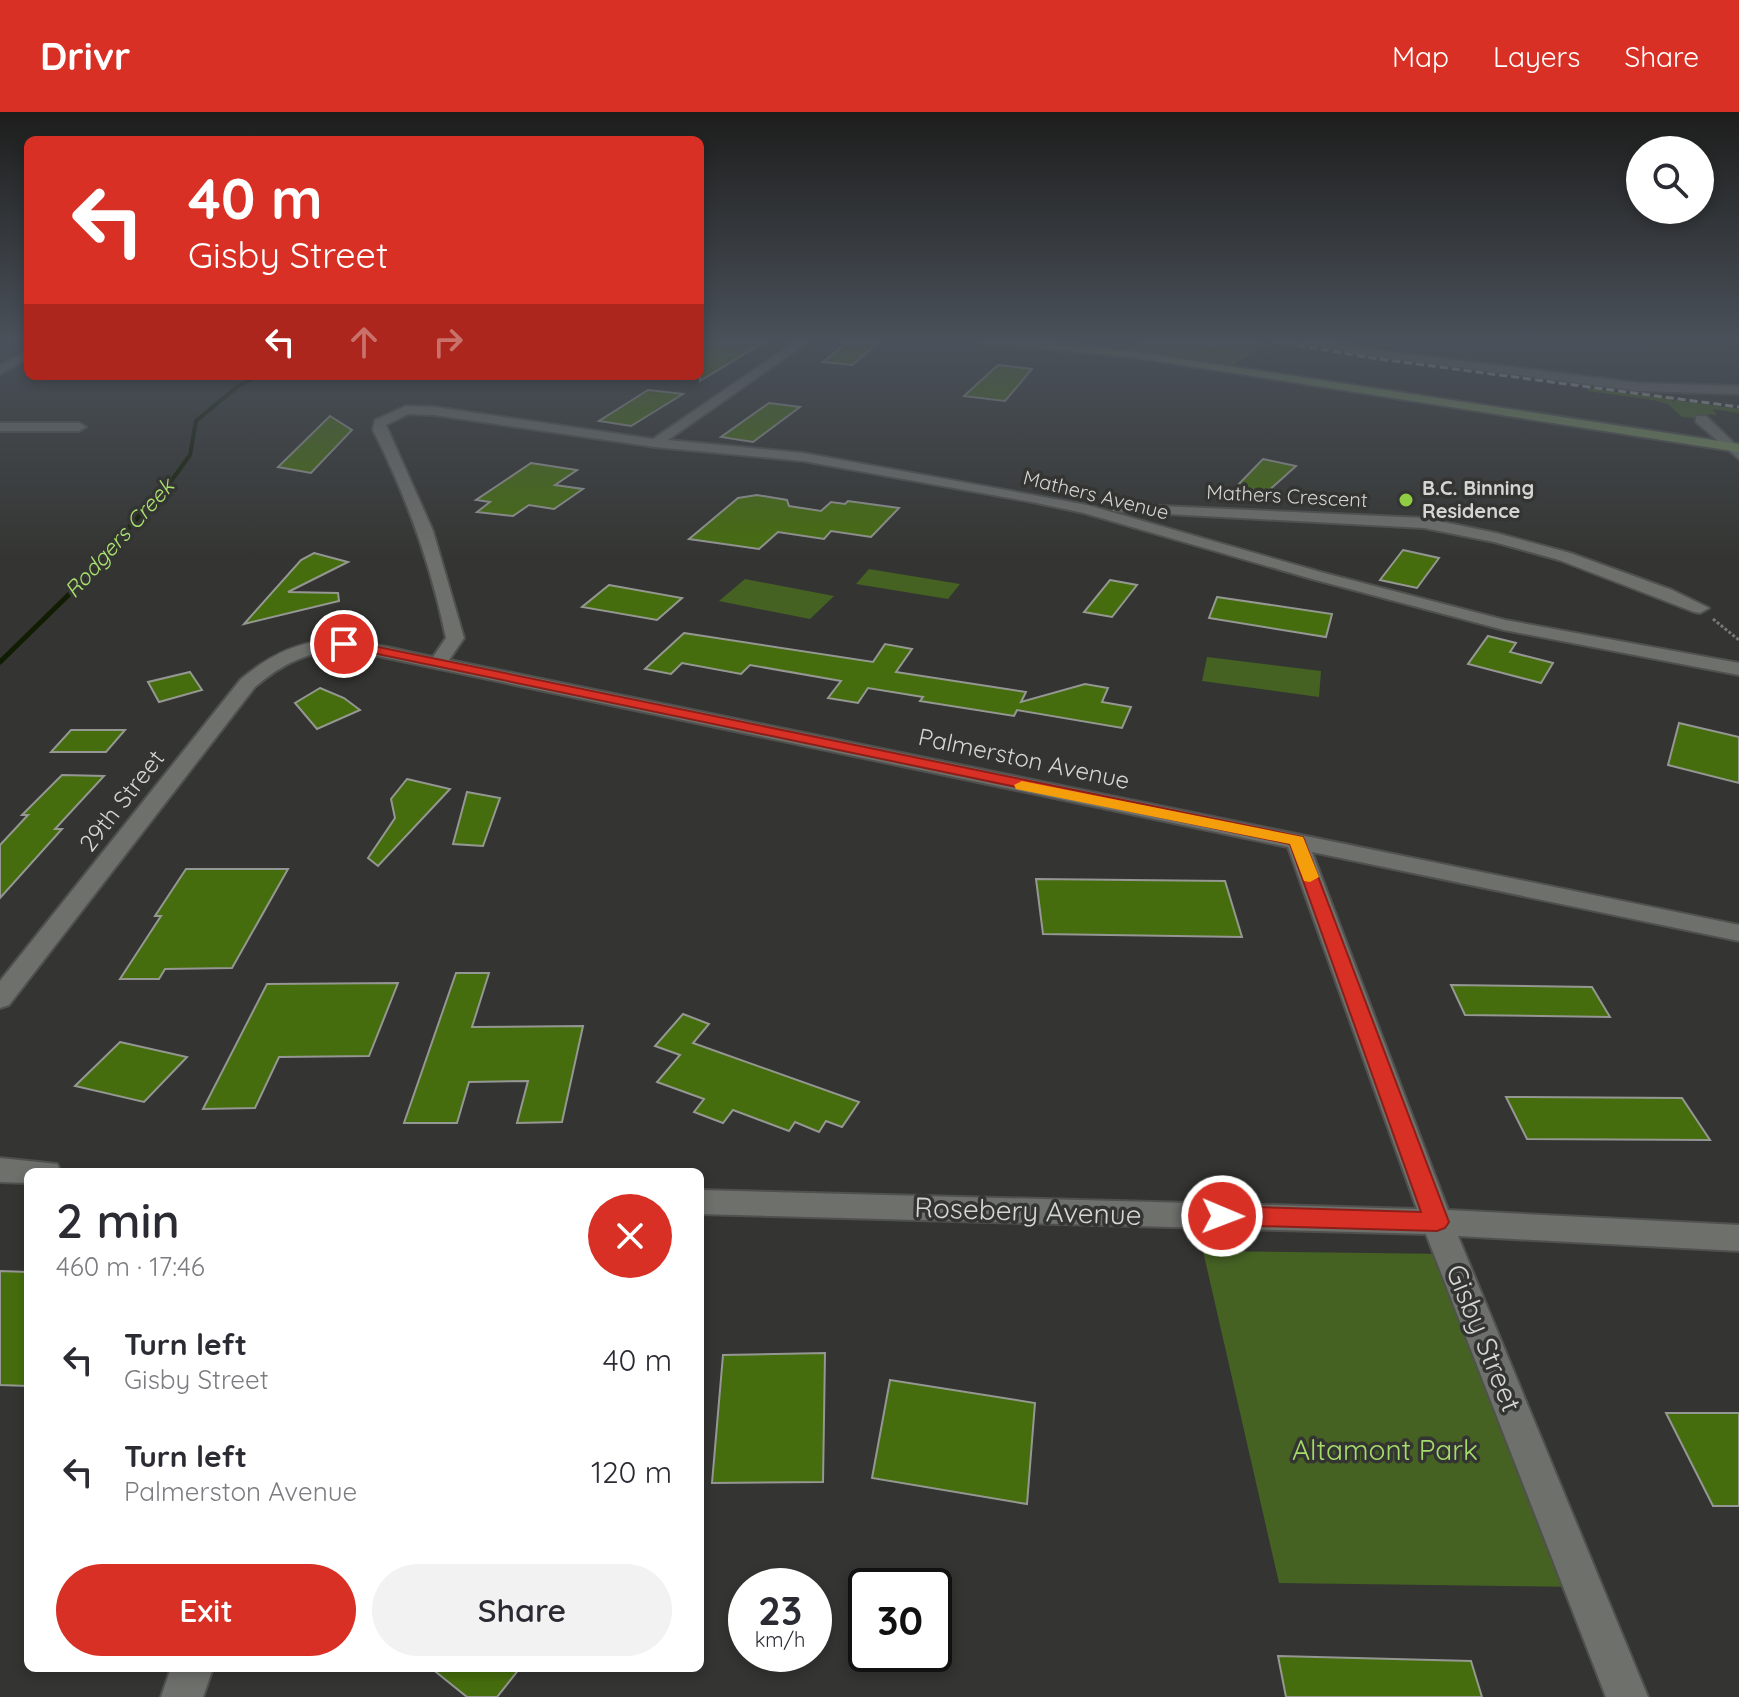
<!DOCTYPE html>
<meta charset="utf-8">
<style>
:root{--surface:#fff;--page:#f2f2f3;--text:#2b2b33;--muted:#7c7c81;--accent:#d93025}
body{margin:0;font-family:Quicksand,sans-serif;background:var(--page);color:var(--text);height:100vh;display:flex;flex-direction:column;font-size:30px;white-space:nowrap}
*{box-sizing:border-box;margin:0}
p{font-size:26px;color:var(--muted)}
.icon{flex:none;width:44px;height:44px;fill:none;stroke:currentColor;stroke-width:2;stroke-linecap:round;stroke-linejoin:round}
.map{position:relative;flex:1;overflow:hidden}
.panel{position:absolute;left:24px;top:1056px;width:680px;height:504px;display:flex;flex-direction:column;background:var(--surface);border-radius:12px;box-shadow:0 4px 12px #0003}
.panel>*{flex:none}
.banner{position:absolute;left:24px;top:24px;width:680px;height:244px;border-radius:12px;box-shadow:0 4px 12px #0003;background:#d93025;color:#fff;overflow:hidden}
.buttons{position:absolute;left:1626px;top:24px;display:grid;gap:16px}
.buttons a{display:grid;place-items:center;width:88px;height:88px;border-radius:50%;background:var(--surface);box-shadow:0 4px 12px #0003;font-size:40px}
.speed{position:absolute;left:728px;top:1456px;display:flex;gap:16px;font-size:40px;font-weight:700;text-align:center}
.speed>*{display:grid;place-content:center;width:104px;height:104px;border-radius:50%;background:var(--surface);box-shadow:0 4px 12px #0003;line-height:1}
.speed small{font-size:20px;font-weight:400}
.speed .limit{border:4px solid #111;border-radius:12px;background:#fff;color:#111}
.pin{position:absolute;display:grid;place-items:center;width:68px;height:68px;color:#fff;margin:-34px;border:4px solid #fff;border-radius:50%;box-shadow:0 2px 8px #0007}
.me{position:absolute;width:88px;margin:-44px;rotate:91deg;stroke-linejoin:round;filter:drop-shadow(0 0 6px #0008)}
.turn{display:flex;align-items:center;gap:28px;height:168px;padding:0 32px;font-size:36px}
.turn .icon{width:104px;height:104px;stroke-width:2.5}
.turn b{display:block;font-size:56px;line-height:68px}
.lanes{display:flex;align-items:center;height:76px;padding:0 32px;background:#0003;justify-content:center;gap:40px;direction:ltr}
.lanes .off{opacity:.35}
.round{display:grid;place-items:center;flex:none;width:84px;height:84px;border-radius:42px;background:var(--page)}
.headline{display:flex;align-items:center;justify-content:space-between;height:136px;padding:0 32px}
h1{font-size:48px;font-weight:600;line-height:60px}
.button{display:flex;gap:16px;margin-top:auto;padding:16px 32px}
.button a{flex:1;height:92px;border-radius:48px;background:var(--accent);color:#fff;font-size:32px;font-weight:600;line-height:92px;text-align:center}
.button a+a{background:var(--page);color:var(--text)}
ul{padding:0;list-style:none}
li{display:flex;align-items:center;gap:24px;height:112px;padding:0 32px}
li div{flex:1}
li b{display:block;font-size:30px}
li em{font-style:normal}
header{display:flex;align-items:center;gap:48px;box-sizing:border-box;height:112px;padding:0 40px;background:var(--accent);color:#fff}
header strong{font-size:38px}
nav{display:flex;gap:44px;margin-inline-start:auto;font-size:28px}
.map>svg:first-child{display:block}
.green{fill:#456223}
.water{fill:#111d03}
.lines{fill:none;stroke-linecap:round;stroke-linejoin:round}
.stream-far1{stroke:#111d03;stroke-width:4}
.stream{stroke:#111d03;stroke-width:5}
.building{fill:#466d0d;stroke:#959793;stroke-width:2}
.minor-casing{stroke:#50514e;stroke-width:4}
.major-casing{stroke:#50514e;stroke-width:4}
.path{stroke:#777876;stroke-width:3;stroke-dasharray:3 2;stroke-linecap:butt}
.minor{fill:#6e706c;fill-rule:evenodd}
.major{fill:#748b5c;fill-rule:evenodd}
.rail{stroke:#aeafad;stroke-width:3;stroke-dasharray:8 4;stroke-linecap:butt}
.route{fill:#d93025;stroke:#8d1f18;stroke-width:2}
.slow{fill:#f59e0b}
.poi-dot{fill:#8fcd42;stroke:#343532;stroke-width:3}
.labels{text-anchor:middle;stroke-width:7;stroke-linejoin:round;paint-order:stroke}
.far-poi-label{font-size:20px;font-weight:bold;fill:#d5d6d4;stroke:#343532;text-anchor:start}
.far-street-label{font-size:20px;fill:#d5d6d4;stroke:#343532}
.far-water-label{font-size:22px;font-style:italic;fill:#abe371;stroke:#343532}
.street-label{font-size:24px;fill:#d5d6d4;stroke:#343532}
.near-street-label{font-size:28px;fill:#d5d6d4;stroke:#343532}
.near-park-label{font-size:28px;fill:#a4db69;stroke:#343532}
</style>
<header>
<strong>Drivr</strong>
<nav><a>Map</a><a>Layers</a><a>Share</a></nav>
</header>
<div class="map">
<svg width="1739" height="1585" viewBox="0 0 1739 1585">
<rect width="100%" height="100%" fill="#343532"/>
<g class="green">
<polygon points="1144,227 1243,227 1266,232 1234,253 1125,238"/>
<polygon points="1588,276 1670,287 1676,292 1673,288 1739,297 1739,301 1712,297 1717,303 1705,302 1708,307 1682,305 1668,292 1653,288 1587,279"/>
<polygon points="869,457 960,472 948,487 856,472"/>
<polygon points="745,467 834,484 810,507 719,489"/>
<polygon points="1207,545 1321,559 1319,585 1202,569"/>
<polygon points="1203,1139 1450,1142 1583,1475 1279,1471"/>
</g>
<polygon class="water" points="1584,227 1739,227 1739,238"/>
<g class="lines">
<polyline class="stream-far1" points="166,376 190,343 196,309 238,274 258,264"/>
<polyline class="stream" points="0,550 98,454 103,443 167,374"/>
</g>
<g class="building">
<polygon points="700,227 769,227 700,269"/>
<polygon points="852,227 883,227 852,253 823,250"/>
<polygon points="998,253 1032,257 1005,289 964,284"/>
<polygon points="648,278 683,282 631,314 599,309"/>
<polygon points="769,291 800,295 753,330 721,325"/>
<polygon points="330,304 352,318 311,361 278,355"/>
<polygon points="1263,347 1296,354 1266,381 1236,375"/>
<polygon points="531,351 577,358 555,373 583,377 554,397 529,393 513,404 477,400 490,390 476,388"/>
<polygon points="757,383 787,388 789,394 821,399 831,390 845,392 848,389 899,396 871,425 831,419 824,427 778,420 759,437 689,427 738,386"/>
<polygon points="1403,438 1439,446 1417,476 1380,468"/>
<polygon points="314,441 348,450 288,480 338,481 339,489 244,512 301,448"/>
<polygon points="1110,468 1137,473 1112,505 1084,500"/>
<polygon points="609,473 682,486 657,508 582,495"/>
<polygon points="1217,485 1332,502 1326,525 1209,506"/>
<polygon points="684,521 873,550 885,532 912,537 896,560 1026,580 1021,590 1085,572 1108,576 1102,590 1131,595 1122,616 1017,598 1014,604 920,589 923,585 868,576 858,591 828,586 841,569 750,553 741,562 682,551 671,562 645,557"/>
<polygon points="1488,524 1516,531 1510,540 1553,551 1541,571 1468,552"/>
<polygon points="190,560 202,578 159,590 148,570"/>
<polygon points="320,576 344,586 360,598 317,617 295,591"/>
<polygon points="1679,611 1739,625 1739,671 1668,653"/>
<polygon points="71,618 125,618 106,640 51,640"/>
<polygon points="62,663 104,664 55,717 62,717 0,786 0,733 28,703 22,703"/>
<polygon points="407,667 450,677 378,754 368,746 395,706 391,687"/>
<polygon points="467,680 500,686 483,734 453,732"/>
<polygon points="186,757 288,757 232,856 165,857 159,867 120,867 161,804 155,804"/>
<polygon points="1036,767 1225,769 1242,825 1043,822"/>
<polygon points="456,861 489,861 472,915 583,914 562,1010 517,1011 528,969 469,970 457,1011 404,1011"/>
<polygon points="398,871 369,944 279,945 255,996 203,997 267,872"/>
<polygon points="1451,873 1592,875 1610,905 1465,903"/>
<polygon points="683,902 709,912 693,931 859,990 842,1015 826,1009 819,1020 795,1010 789,1019 733,998 723,1011 694,1000 704,987 657,970 680,943 655,934"/>
<polygon points="120,930 187,945 144,990 75,974"/>
<polygon points="1506,985 1682,986 1710,1028 1527,1027"/>
<polygon points="0,1159 28,1160 28,1274 0,1273"/>
<polygon points="825,1241 823,1370 712,1371 723,1243"/>
<polygon points="890,1268 1035,1291 1027,1392 872,1366"/>
<polygon points="1666,1301 1739,1301 1739,1394 1713,1394"/>
<polygon points="1278,1544 1471,1549 1482,1585 1286,1585"/>
<polygon points="431,1556 520,1556 497,1585 467,1585"/>
</g>
<g class="lines">
<defs>
<g id="minor">
<path d="M799,227H812L668,328L803,341L1087,393L1324,461L1505,508L1739,551V563L1504,518L1312,467L1084,401L1032,390L803,349L655,335L434,303L408,302L386,313L433,419L464,526L449,548L1739,813V829L1312,740L1448,1098L1739,1113V1139L1458,1124L1648,1585H1606L1426,1122L700,1102V1078L1417,1097L1288,735L344,537C307,540 283,551 255,575L9,893L0,896V869L241,567C310,510 354,529 433,545L446,526C431,453 407,385 373,318L375,308L406,294L434,295L653,327Z"/>
<polygon points="1290,227 1312,227 1359,236 1639,271 1739,274 1739,282 1639,279 1359,242"/>
<polygon points="28,239 28,247 0,262 0,253"/>
<polygon points="1696,304 1706,304 1739,336 1739,347 1696,310"/>
<polygon points="0,311 79,311 86,315 79,319 0,319"/>
<polygon points="1118,392 1424,406 1496,421 1570,441 1672,478 1709,496 1700,501 1694,500 1559,448 1494,430 1424,416 1113,399 1113,393"/>
<polygon points="0,1046 57,1052 61,1060 28,1060 28,1071 0,1070"/>
<polygon points="171,1556 213,1556 203,1585 161,1585"/>
</g>
<polygon id="major" points="976,227 1011,227 1137,240 1739,332 1739,340 1137,246 982,230"/>
</defs>
<use href="#minor" class="minor-casing"/>
<use href="#major" class="major-casing"/>
<g class="path">
<polyline points="1208,235 1231,233 1246,227"/>
<polyline points="1713,507 1739,528"/>
</g>
<use href="#minor" class="minor"/>
<use href="#major" class="major"/>
<polyline class="rail" points="1262,227 1372,246 1739,295"/>
</g>
<linearGradient id="sky" x2="0" y2="1"><stop stop-color="#1d1d1c"/><stop offset="0.51" stop-color="#4a515a"/><stop offset="1" stop-color="#4a515a" stop-opacity="0"/></linearGradient>
<rect width="1739" height="449" fill="url(#sky)"/>
<polygon class="route" points="344,528 1303,725 1449,1110 1445,1116 1437,1119 1222,1113 1214,1110 1210,1104 1214,1097 1222,1094 1421,1100 1290,732 339,534 337,532"/>
<polygon class="slow" points="1022,669 1303,725 1319,765 1310,770 1304,769 1290,732 1016,677 1014,673"/>
<circle class="poi-dot" cx="1406" cy="388" r="8"/>
<g class="labels">
<g class="far-poi-label">
<text x="1422" y="383">B.C. Binning<tspan x="1422" dy="23">Residence</tspan></text>
</g>
<g class="far-street-label">
<text transform="translate(1096 383) rotate(14)" y="7">Mathers Avenue</text>
<text transform="translate(1287 384) rotate(3)" y="7">Mathers Crescent</text>
</g>
<g class="far-water-label">
<text transform="translate(119 426) rotate(-48)" y="8">Rodgers Creek</text>
</g>
<g class="street-label">
<text transform="translate(1024 647) rotate(12)" y="8">Palmerston Avenue</text>
<text transform="translate(122 689) rotate(-52)" y="8">29th Street</text>
</g>
<g class="near-street-label">
<text transform="translate(1028 1099) rotate(2)" y="10">Rosebery Avenue</text>
<text transform="translate(1484 1226) rotate(68)" y="10">Gisby Street</text>
</g>
<g class="near-park-label">
<text x="1385" y="1348">Altamont Park</text>
</g>
</g>
</svg>
<div class="buttons">
<a><svg class="icon" aria-label="search" viewBox="0 0 24 24"><circle cx="10" cy="10" r="6"/><path d="M15 15l6 6"/></svg></a>
</div>
<div class="speed"><div>23<small>km/h</small></div><div class="limit">30</div></div>
<div class="pin" style="left:344px;top:532px;background:#d93025"><svg class="icon" aria-label="arrive" viewBox="0 0 24 24"><path d="M6 21V4h12l-3 4 3 4H6"/></svg></div>
<svg class="me" style="left:1222px;top:1104px" viewBox="-20 -20 40 40"><circle r="17" fill="#d93025" stroke="#fff" stroke-width="3"/><path d="M0-11L8 9 0 5-8 9z" fill="#fff"/></svg>
<div class="banner">
<div class="turn"><svg class="icon" aria-label="left" viewBox="0 0 24 24"><path d="M17 20v-9H6M10 6l-5 5 5 5"/></svg><div><b>40 m</b>Gisby Street</div></div>
<div class="lanes"><svg class="icon" aria-label="left" viewBox="0 0 24 24"><path d="M17 20v-9H6M10 6l-5 5 5 5"/></svg><svg class="icon off" aria-label="ahead" viewBox="0 0 24 24"><path d="M12 20V5M6 11l6-6 6 6"/></svg><svg class="icon off" aria-label="right" viewBox="0 0 24 24"><path d="M7 20v-9h11M14 6l5 5-5 5"/></svg></div>
</div>
<section class="panel">
<div class="headline"><div><h1>2 min</h1><p>460 m · 17:46</p></div><a class="round" style="background:#d93025;color:#fff"><svg class="icon" aria-label="close" viewBox="0 0 24 24"><path d="M6 6l12 12M18 6L6 18"/></svg></a></div>
<ul>
<li><svg class="icon" aria-label="left" viewBox="0 0 24 24"><path d="M17 20v-9H6M10 6l-5 5 5 5"/></svg><div><b>Turn left</b><p>Gisby Street</p></div><em>40 m</em></li>
<li><svg class="icon" aria-label="left" viewBox="0 0 24 24"><path d="M17 20v-9H6M10 6l-5 5 5 5"/></svg><div><b>Turn left</b><p>Palmerston Avenue</p></div><em>120 m</em></li>
</ul>
<div class="button"><a>Exit</a><a>Share</a></div>
</section>
</div>
